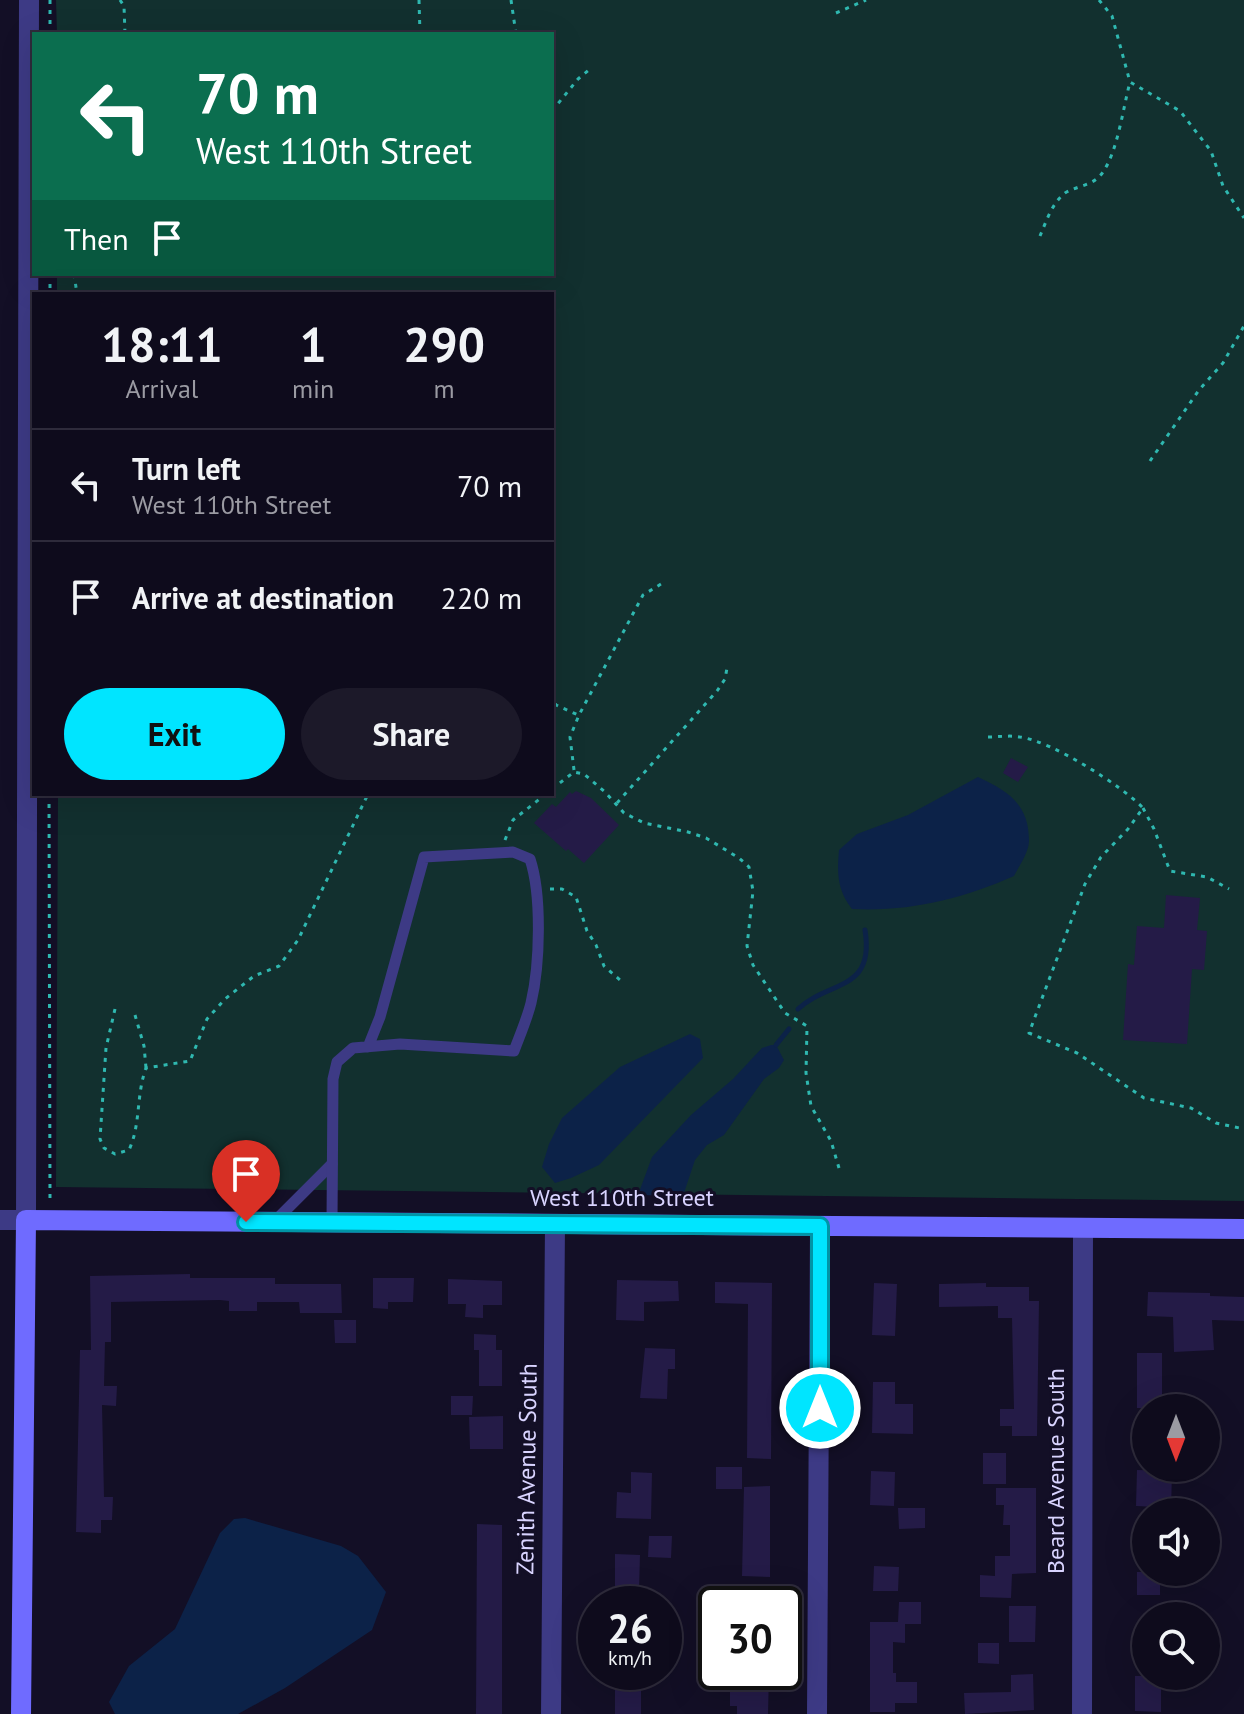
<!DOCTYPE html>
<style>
:root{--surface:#0e0b1c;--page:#1c1929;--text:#f1f3f6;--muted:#9b9ba3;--line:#2e2b3b;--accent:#00e5ff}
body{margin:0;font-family:"PT Sans",sans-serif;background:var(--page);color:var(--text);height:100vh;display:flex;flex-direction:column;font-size:30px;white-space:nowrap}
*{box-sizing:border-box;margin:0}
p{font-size:26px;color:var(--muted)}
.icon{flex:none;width:44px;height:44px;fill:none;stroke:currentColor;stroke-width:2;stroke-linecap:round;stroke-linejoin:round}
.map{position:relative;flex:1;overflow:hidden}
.panel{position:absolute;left:32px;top:292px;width:522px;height:504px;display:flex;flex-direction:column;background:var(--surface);border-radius:0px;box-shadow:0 8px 32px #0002,0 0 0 2px var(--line)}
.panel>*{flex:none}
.hud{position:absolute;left:32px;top:32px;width:522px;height:244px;border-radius:0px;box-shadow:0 8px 32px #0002,0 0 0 2px var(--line);background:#0b6e4f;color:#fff;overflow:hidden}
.needle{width:52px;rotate:180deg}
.fabs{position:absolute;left:1132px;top:1394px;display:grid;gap:16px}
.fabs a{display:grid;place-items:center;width:88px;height:88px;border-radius:50%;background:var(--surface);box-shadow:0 8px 32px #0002,0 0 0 2px var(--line);font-size:40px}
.speed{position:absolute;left:578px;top:1586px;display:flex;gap:16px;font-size:40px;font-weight:700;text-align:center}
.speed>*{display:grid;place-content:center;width:104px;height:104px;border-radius:50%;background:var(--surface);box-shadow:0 8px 32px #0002,0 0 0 2px var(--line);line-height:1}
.speed small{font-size:20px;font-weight:400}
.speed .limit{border:4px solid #111;border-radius:12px;background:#fff;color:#111}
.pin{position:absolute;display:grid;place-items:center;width:68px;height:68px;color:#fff;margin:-82px -34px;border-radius:50% 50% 50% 0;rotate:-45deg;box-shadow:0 0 8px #0007}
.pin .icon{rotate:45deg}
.me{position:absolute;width:88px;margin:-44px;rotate:0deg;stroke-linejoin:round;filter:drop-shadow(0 0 6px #0008)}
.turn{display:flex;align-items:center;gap:28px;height:168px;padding:0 32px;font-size:36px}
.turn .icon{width:104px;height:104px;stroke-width:2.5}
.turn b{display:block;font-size:56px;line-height:68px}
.then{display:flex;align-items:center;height:76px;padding:0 32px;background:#0003;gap:16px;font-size:30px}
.eta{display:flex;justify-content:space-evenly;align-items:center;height:136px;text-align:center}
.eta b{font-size:48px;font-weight:800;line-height:56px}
.cta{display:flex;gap:16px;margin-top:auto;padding:16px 32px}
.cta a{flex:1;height:92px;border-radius:48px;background:var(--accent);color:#111;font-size:32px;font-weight:800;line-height:92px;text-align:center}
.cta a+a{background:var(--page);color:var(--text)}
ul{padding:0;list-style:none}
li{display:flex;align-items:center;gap:24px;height:112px;padding:0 32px;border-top:2px solid var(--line)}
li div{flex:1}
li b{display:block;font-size:30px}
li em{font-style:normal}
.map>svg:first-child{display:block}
.green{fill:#12302f}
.water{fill:#0c2248}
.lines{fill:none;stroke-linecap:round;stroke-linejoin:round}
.stream{stroke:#0c2248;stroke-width:5}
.building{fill:#241b47}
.path{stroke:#2fb8b0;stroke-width:3;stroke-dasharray:4 6;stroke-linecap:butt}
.lane{stroke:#3d3a85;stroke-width:11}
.street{stroke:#3d3a85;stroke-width:20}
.secondary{stroke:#6f6bff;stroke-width:20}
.route-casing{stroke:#0095a6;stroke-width:20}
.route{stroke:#00e5ff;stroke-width:14}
.labels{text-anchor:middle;stroke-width:6;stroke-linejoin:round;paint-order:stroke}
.street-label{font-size:24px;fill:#d9d4ff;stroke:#130f26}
</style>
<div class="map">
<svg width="1244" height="1714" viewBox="0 0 1244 1714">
<rect width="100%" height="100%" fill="#130f26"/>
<polygon class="green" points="56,0 1244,0 1244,1201 56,1187 58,794 552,794 552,294 57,294 57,274 552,274 552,34 57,34"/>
<g class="water">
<path d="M978,777C1008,791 1029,804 1029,841C1029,852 1019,866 1014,876C962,899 909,912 852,909C837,890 837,873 839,850L857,834L908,815Z"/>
<polygon points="690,1034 700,1039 703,1058 599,1165 571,1178 555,1183 542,1167 549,1144 562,1118 620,1067"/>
<polygon points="771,1045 776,1045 784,1060 779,1068 764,1079 724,1135 707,1145 695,1160 683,1196 638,1195 652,1157 691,1115 733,1079 762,1048"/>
<polygon points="245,1518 341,1546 358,1556 386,1592 372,1630 285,1688 238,1714 115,1714 109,1702 129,1666 175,1629 220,1533 234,1519"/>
</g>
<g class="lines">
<g class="stream">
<path d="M798,1009C829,980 875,992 865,930"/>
<polyline points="776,1045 789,1029"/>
</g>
</g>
<g class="building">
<polygon points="1011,758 1028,767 1018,782 1003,773"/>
<polygon points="576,791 591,798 619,825 584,863 568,849 566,851 534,823 552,804 556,807 570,792 572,794"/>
<polygon points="1166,895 1200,898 1197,930 1207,931 1204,970 1192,969 1187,1044 1123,1040 1128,964 1134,965 1137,926 1164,928"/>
<polygon points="190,1274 190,1278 275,1278 275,1284 341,1284 342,1313 300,1313 299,1302 257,1302 257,1311 229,1311 229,1301 220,1300 111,1302 111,1342 105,1342 104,1386 117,1386 116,1406 102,1405 104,1497 113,1497 112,1520 101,1520 101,1533 76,1532 80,1350 91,1350 90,1276"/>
<polygon points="373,1278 414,1278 413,1302 388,1302 388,1309 373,1308"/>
<polygon points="448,1279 502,1281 502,1305 483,1305 483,1318 465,1317 466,1304 448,1304"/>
<polygon points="617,1280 678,1281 679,1301 644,1302 644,1321 616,1320"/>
<polygon points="715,1282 772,1283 771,1459 747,1458 748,1304 715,1303"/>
<polygon points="874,1283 897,1284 895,1336 872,1335"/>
<polygon points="986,1283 986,1287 1029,1287 1029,1301 1039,1301 1037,1436 1012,1436 1012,1426 1000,1426 1000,1409 1014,1409 1012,1318 998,1318 998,1306 939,1307 939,1284"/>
<polygon points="1148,1292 1210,1293 1210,1296 1244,1297 1244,1321 1212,1320 1214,1350 1174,1352 1173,1317 1147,1316"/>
<polygon points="334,1320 356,1320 356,1343 335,1343"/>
<polygon points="474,1334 496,1335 496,1350 502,1350 502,1386 479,1386 479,1350 474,1350"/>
<polygon points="645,1348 675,1349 675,1369 668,1369 667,1399 640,1398"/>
<rect x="1137" y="1353" width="25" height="55"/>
<polygon points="873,1382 895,1382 895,1404 913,1404 913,1434 872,1433"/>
<polygon points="451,1396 473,1396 472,1415 451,1415"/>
<polygon points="503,1416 503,1449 470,1449 469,1417"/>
<rect x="983" y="1453" width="23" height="31"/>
<rect x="716" y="1467" width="26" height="22"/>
<polygon points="1137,1470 1172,1471 1171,1512 1155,1512 1156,1507 1136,1506"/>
<polygon points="871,1471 895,1472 894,1506 870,1505"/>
<polygon points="631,1472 652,1473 651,1519 616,1518 617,1492 631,1493"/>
<polygon points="770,1486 770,1577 742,1576 744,1487"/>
<polygon points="996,1488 1036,1488 1036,1573 1012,1574 1011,1598 980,1597 980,1575 995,1576 995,1556 1010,1556 1010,1525 1003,1525 1004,1505 996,1505"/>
<polygon points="898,1508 925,1508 925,1528 899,1529"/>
<polygon points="477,1524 502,1525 502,1714 476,1714"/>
<polygon points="649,1536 672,1536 671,1558 648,1557"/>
<polygon points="615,1554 640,1555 639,1591 615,1591"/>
<polygon points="874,1566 899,1567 898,1591 873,1591"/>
<rect x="1137" y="1572" width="23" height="23"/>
<polygon points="899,1602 921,1602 921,1624 905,1624 905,1643 893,1642 893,1673 896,1673 896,1682 917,1682 917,1703 895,1703 895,1712 870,1712 870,1622 898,1622"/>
<polygon points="1009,1606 1036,1606 1035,1642 1009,1642"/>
<polygon points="978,1643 999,1643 999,1664 978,1663"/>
<polygon points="746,1674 769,1674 768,1714 737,1714 737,1706 730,1706 730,1691 745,1691"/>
<polygon points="1033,1674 1034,1710 965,1714 964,1693 1011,1692 1011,1675"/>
<polygon points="1135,1676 1161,1676 1161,1712 1135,1711"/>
<rect x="615" y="1679" width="26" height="35"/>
</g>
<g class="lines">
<g class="path">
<polyline points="120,0 124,6 125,34"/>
<polyline points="419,0 420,34"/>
<polyline points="511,0 516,34"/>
<polyline points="1099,0 1112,16 1130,82 1180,111 1211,151 1223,186 1244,218"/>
<polyline points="836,13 866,0"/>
<polyline points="50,34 50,0"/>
<polyline points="552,111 578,79 590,69"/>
<path d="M1040,236C1046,222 1052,203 1065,193C1078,185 1094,186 1103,172C1118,150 1123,108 1130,82"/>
<polyline points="50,274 50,294"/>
<polyline points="74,274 77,294"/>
<polyline points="1150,461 1199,390 1223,363 1244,326"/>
<polyline points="552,694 556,705 578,715"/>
<path d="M988,737C999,737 1010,735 1020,737C1051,741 1121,785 1143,808L1128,829L1101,857L1085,884L1029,1033L1077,1053L1144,1098L1191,1108L1216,1123L1244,1129"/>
<polyline points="574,770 570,737 579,715 643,595 666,581"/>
<polyline points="552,789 574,772 584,774 605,792 624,813 644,823 688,832 706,838 739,858 749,867 753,891 747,946 753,965 785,1013 807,1026 806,1073 811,1106 831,1141 839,1168"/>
<polyline points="49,794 50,1199"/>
<polyline points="617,803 717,691 725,679 727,668"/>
<polyline points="1143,808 1154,829 1170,871 1207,877 1229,889"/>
<polyline points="505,840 513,820 546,794"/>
<polyline points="550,889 562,889 576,897 587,931 596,945 604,966 620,980"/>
<path d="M115,1009L106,1048L100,1139L104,1148L115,1154L129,1150C141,1124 136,1095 146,1068L190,1061L207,1019L225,999L254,976L279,966L298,940L368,794"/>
<polyline points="135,1015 144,1046 146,1068"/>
</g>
<g class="lane">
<polyline points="276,1220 332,1164"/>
<path d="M332,1222L333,1079L337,1062L353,1048L400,1044L514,1051C520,1035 527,1019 531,1003C540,965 542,895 530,859L513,852L424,857L380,1017L368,1047"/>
</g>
<g class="street">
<polyline points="0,1220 26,1220 29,0"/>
<polyline points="551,1714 555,1224"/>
<polyline points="817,1714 820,1226"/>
<polyline points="1082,1714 1083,1228"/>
</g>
<polyline class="secondary" points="21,1714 26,1220 1244,1229"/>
</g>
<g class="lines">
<defs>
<polyline id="route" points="246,1222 820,1226 820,1408"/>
</defs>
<use href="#route" class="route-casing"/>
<use href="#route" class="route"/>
</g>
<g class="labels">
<g class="street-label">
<text x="622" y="1206">West 110th Street</text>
<text transform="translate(527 1469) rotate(-89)" y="8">Zenith Avenue South</text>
<text transform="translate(1056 1471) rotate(-90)" y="8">Beard Avenue South</text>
</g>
</g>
</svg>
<div class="fabs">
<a><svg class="needle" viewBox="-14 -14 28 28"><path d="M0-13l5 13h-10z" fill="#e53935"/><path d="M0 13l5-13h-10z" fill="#9b9ba3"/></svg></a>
<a><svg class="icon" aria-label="sound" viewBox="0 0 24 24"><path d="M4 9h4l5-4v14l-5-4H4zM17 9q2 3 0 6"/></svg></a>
<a><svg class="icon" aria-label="search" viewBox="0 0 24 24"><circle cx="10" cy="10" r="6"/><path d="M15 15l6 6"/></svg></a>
</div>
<div class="speed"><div>26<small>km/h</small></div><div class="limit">30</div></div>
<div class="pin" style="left:246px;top:1222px;background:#d93025"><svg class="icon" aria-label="arrive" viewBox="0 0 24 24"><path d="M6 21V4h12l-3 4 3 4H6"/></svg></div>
<svg class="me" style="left:820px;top:1408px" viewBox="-20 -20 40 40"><circle r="17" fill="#00e5ff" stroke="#fff" stroke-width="3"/><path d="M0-11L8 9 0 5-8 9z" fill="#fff"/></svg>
<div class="hud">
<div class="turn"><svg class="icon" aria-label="left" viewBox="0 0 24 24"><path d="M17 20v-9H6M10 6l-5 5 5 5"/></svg><div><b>70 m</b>West 110th Street</div></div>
<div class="then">Then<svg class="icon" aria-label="arrive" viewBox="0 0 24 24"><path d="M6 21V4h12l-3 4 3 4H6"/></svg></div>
</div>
<section class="panel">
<div class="eta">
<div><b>18:11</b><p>Arrival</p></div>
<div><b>1</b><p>min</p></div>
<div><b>290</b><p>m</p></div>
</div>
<ul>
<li><svg class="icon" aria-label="left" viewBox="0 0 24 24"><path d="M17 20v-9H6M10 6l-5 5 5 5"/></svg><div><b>Turn left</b><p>West 110th Street</p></div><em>70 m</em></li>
<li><svg class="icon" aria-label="arrive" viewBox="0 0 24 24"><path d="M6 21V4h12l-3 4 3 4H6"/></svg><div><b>Arrive at destination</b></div><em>220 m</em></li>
</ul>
<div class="cta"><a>Exit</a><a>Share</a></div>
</section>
</div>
